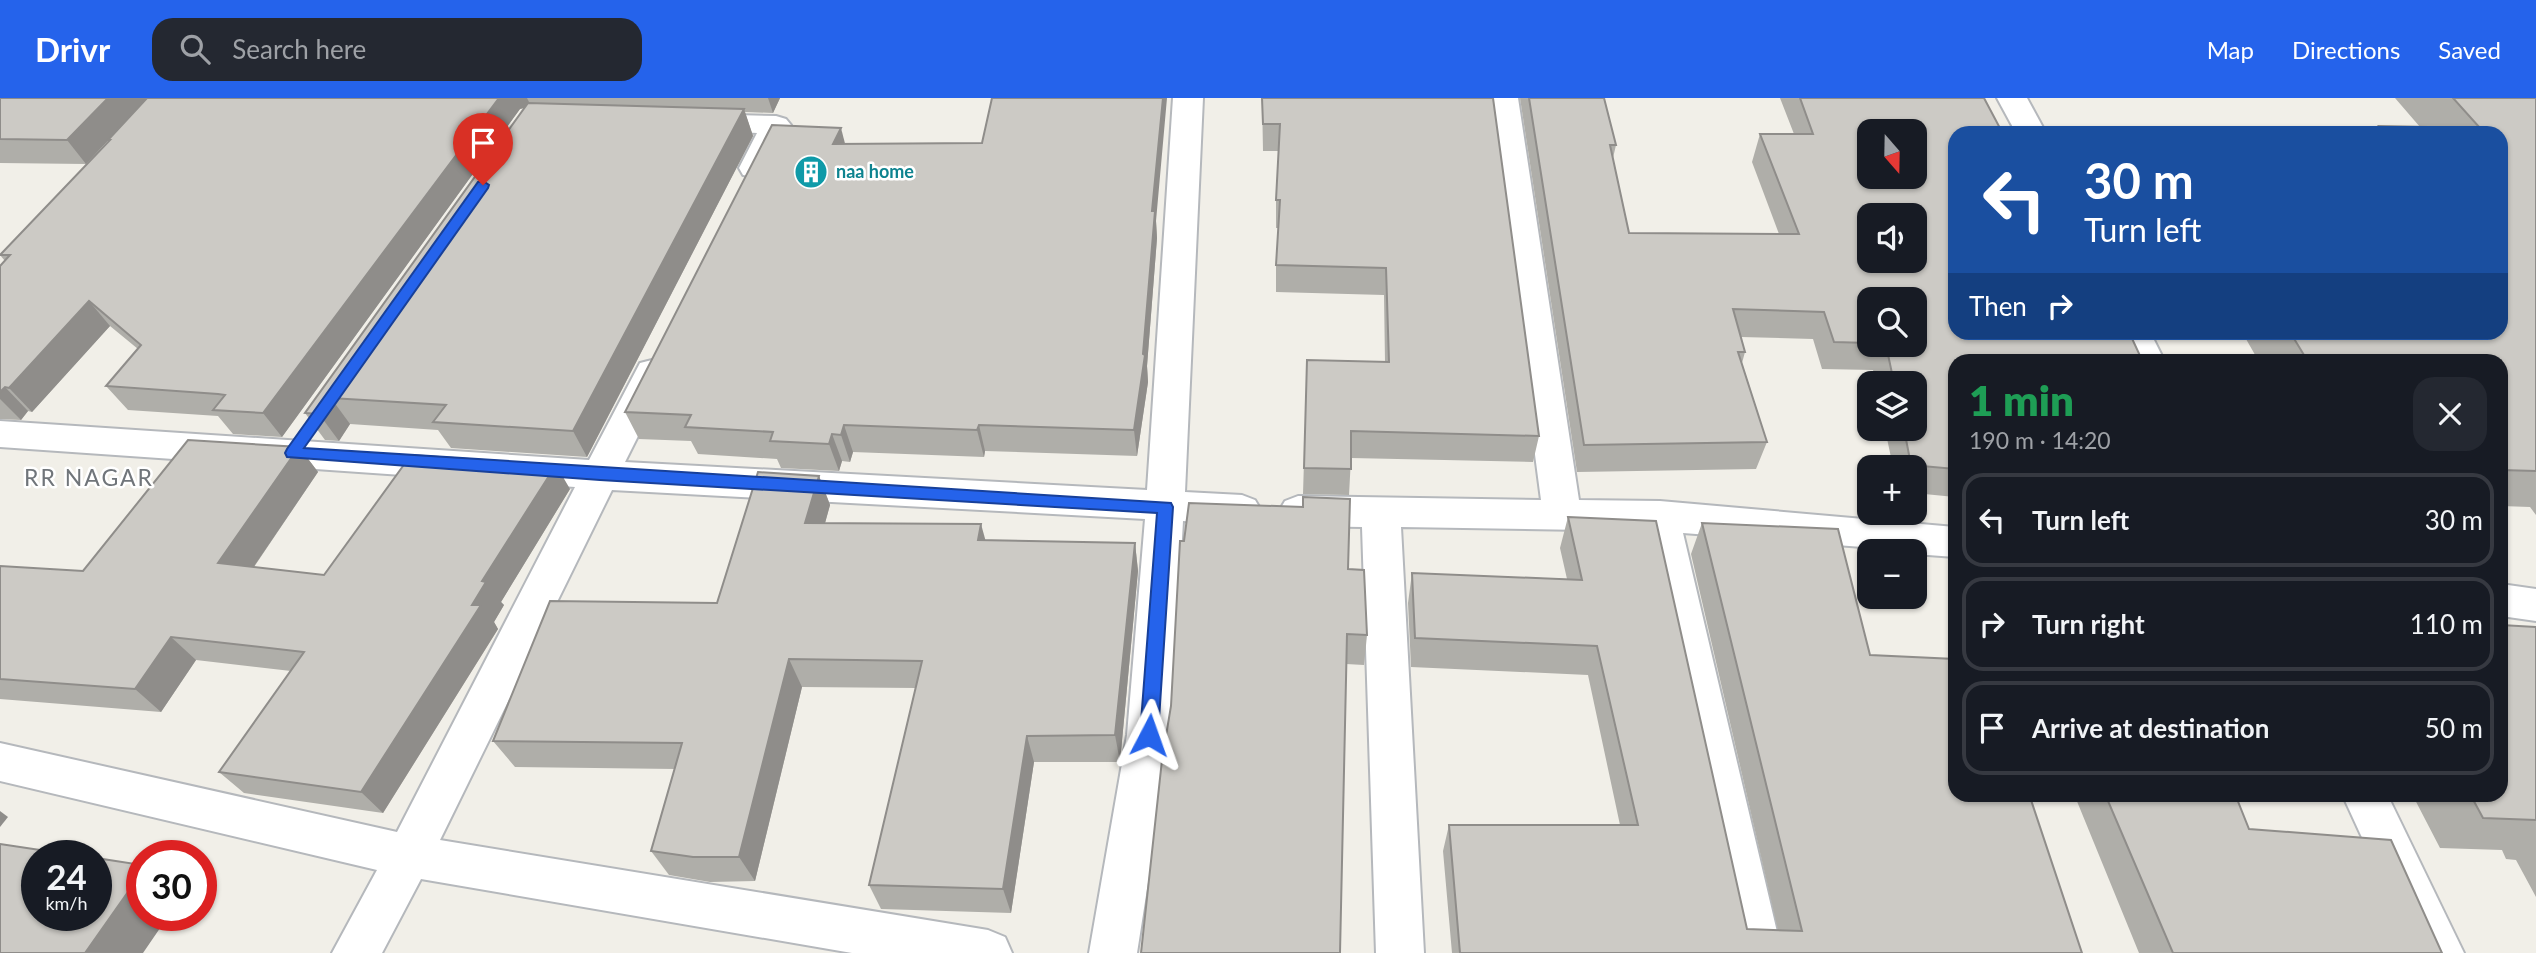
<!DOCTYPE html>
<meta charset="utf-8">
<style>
:root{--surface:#171b24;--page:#242831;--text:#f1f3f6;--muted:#9ea1a6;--line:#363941;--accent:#2563eb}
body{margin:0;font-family:Lato,sans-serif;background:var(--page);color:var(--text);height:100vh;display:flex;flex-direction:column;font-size:26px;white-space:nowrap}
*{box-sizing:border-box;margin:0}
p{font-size:23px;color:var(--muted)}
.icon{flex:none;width:38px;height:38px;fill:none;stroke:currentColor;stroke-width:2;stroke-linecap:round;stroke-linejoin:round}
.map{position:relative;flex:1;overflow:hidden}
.side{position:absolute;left:1948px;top:256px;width:560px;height:448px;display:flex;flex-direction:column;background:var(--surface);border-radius:21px;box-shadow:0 2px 5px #0004}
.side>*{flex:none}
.guide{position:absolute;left:1948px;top:28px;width:560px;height:214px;border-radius:21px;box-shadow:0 2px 5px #0004;background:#1a4fa0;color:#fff;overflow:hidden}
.needle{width:46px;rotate:160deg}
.tools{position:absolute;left:1857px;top:21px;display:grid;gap:14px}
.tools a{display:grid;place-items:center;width:70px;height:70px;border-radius:14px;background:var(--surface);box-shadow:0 2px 5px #0004;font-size:35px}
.speed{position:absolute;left:21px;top:742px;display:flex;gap:14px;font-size:35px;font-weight:700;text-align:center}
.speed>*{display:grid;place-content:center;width:91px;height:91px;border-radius:50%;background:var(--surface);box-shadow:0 2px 5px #0004;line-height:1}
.speed small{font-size:18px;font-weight:400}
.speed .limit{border:10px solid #d22;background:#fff;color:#111}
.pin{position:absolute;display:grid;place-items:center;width:60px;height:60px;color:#fff;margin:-72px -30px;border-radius:50% 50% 50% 0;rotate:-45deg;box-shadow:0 0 7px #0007}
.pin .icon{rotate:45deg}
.me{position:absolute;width:77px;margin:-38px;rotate:4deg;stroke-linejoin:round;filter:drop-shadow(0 0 5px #0008)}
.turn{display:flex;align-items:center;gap:24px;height:147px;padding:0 21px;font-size:32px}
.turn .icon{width:91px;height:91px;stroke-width:2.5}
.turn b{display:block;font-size:49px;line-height:60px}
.then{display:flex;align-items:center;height:66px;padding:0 21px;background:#0003;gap:14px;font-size:26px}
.round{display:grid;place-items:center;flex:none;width:74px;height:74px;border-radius:21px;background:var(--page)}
.summary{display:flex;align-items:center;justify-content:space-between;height:119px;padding:0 21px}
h1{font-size:42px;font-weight:800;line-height:52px;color:#1e9e55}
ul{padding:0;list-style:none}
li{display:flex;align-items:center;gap:21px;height:94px;margin:0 14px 10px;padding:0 7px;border:4px solid var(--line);border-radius:21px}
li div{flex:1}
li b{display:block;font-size:26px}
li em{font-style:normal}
header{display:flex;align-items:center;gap:42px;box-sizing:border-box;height:98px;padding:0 35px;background:var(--accent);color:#fff}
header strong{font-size:33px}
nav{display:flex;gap:38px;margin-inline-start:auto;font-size:24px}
.search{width:490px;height:63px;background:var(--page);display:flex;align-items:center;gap:18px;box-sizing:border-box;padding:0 24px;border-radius:21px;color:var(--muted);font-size:26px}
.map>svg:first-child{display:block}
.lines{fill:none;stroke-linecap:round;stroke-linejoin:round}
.minor-casing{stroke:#b5b8bc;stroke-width:4}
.minor{fill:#fff;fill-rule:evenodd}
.wall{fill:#afaea9;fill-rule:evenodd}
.shaded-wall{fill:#8f8d8a}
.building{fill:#cccac5;stroke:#8f8d8a;stroke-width:2;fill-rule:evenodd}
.route{fill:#2563eb;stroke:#184099;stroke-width:2}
.labels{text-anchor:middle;stroke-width:5;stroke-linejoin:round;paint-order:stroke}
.far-culture-label{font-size:18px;font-weight:bold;fill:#0d838f;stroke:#fff;text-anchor:start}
.neighbourhood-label{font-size:23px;letter-spacing:2px;fill:#70757a;stroke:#fff}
</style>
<header>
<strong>Drivr</strong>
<div class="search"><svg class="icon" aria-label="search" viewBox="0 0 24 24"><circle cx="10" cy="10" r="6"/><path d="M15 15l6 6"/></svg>Search here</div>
<nav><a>Map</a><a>Directions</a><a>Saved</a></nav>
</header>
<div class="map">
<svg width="2536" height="855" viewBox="0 0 2536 855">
<rect width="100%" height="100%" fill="#f1efe8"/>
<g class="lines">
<defs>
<g id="minor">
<polygon points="1173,0 1203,0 1185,394 1242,397 1255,402 1261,412 1255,422 1242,427 1183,423 1171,637 1137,855 1089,855 1127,637 1145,421 612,392 440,742 988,832 1005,839 1012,855 852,855 421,781 382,855 332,855 377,772 0,683 0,645 397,734 575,389 0,349 0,323 589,362 640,265 652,262 664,265 670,274 625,364 1147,392"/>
<polygon points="1488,0 1518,0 1579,402 1660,403 1955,429 1955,459 1914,456 1914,453 1683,435 1782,855 1734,855 1644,433 1401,429 1424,855 1376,855 1362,429 1298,428 1285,423 1279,413 1285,403 1298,398 1541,402"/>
<polygon points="1997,0 2027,0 2046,35 2016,35"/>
<polygon points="698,16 776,18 786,21 791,27 765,77 754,79 743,77 739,70 757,35 688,31 683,25 688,19"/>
<polygon points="2116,234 2150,234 2164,262 2130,262"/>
<polygon points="2501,486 2536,491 2536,523 2501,518"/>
<polygon points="2342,696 2387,696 2464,855 2415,855"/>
</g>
</defs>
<use href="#minor" class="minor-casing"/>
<use href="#minor" class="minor"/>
</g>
<g class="wall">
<polygon points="0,0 780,0 773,15 745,14 753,38 587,359 451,350 438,332 350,326 339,343 325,342 305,315 524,10 520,11 282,339 233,336 218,318 128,312 106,288 138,251 110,228 32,314 28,313 21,322 0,321 0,168 5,163 0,157 109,43 108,42 86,66 0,65"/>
<polygon points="1262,0 1539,338 1533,364 1351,360 1349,397 1303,396 1307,262 1385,264 1384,197 1276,194 1276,167 1279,130 1276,130 1276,102 1279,53 1263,53"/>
<path d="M1520,0H1604L1616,47L1613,60L1629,135L1779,136L1752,64L1760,36H1794L1780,0H1984L1955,262V399L1914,395V369H1893L1885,331H1914V285H1876L1873,272L1822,271L1813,241L1741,239L1745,254L1742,265L1767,344L1756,371L1577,374ZM1869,201L1914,247H1869Z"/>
<polygon points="2395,0 2536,0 2536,417 2530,409 2501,408 2501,262 2258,262 2242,234 2501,234 2501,35 2374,35 2379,28 2420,29"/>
<polygon points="845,46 1156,123 1157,140 1147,268 1148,284 1137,358 985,353 984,359 853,354 850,364 842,363 839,373 781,370 777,361 698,356 691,343 639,341 625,314"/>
<polygon points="299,349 318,374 254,469 324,477 570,391 501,504 504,507 494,524 498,531 383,715 244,695 219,674 291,573 196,562 161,614 0,601 0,468 83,473"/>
<polygon points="819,378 830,407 825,425 986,442 1135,445 1138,473 1120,664 1034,664 1011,815 881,811 869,787 916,590 802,589 755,783 710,784 669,777 651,753 675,671 515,669 493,643 717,505"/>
<polygon points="1568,419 1747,831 1778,832 1691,456 1702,425 1870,557 2082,855 1452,855 1443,753 1449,727 1620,727 1588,577 1411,569 1408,505 1412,475 1567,481 1560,450"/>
<polygon points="1348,471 1367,537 1364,567 1346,566"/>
<polygon points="2536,529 2536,799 2516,762 2506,761 2502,752 2440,750 2412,696 2501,696"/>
<polygon points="2074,696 2235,696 2249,731 2442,855 2139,855"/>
</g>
<g class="shaded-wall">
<polygon points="108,0 148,0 86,66 67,42"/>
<polygon points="499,0 527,0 531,8 520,11 282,339 263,315"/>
<polygon points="768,0 780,0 773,15"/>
<polygon points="1163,0 1167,0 1156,123 1157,140 1147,268 1148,284 1137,358 1134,332 1143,256 1152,113"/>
<polygon points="744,11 753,38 587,359 573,333"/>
<polygon points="841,30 848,57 833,46"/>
<polygon points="89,203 110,228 32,314 9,290"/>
<polygon points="5,289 28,313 21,322 0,301 0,294"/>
<polygon points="331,300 350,326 339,343 319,316"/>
<polygon points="844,327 853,354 850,364 841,337"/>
<polygon points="979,327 985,353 984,359 977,332"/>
<polygon points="832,336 842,363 839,373 829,346"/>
<polygon points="299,349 318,374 240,489 218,465"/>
<polygon points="556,367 570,391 501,504 504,507 494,524 498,531 383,715 361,694 482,483"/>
<polygon points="819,378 830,407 817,454 805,425"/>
<polygon points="981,426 989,455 978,442"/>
<polygon points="1135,445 1138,473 1120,664 1115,637"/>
<polygon points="171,539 196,562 161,614 135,591"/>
<polygon points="789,561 802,589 755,783 739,759"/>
<polygon points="1027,638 1034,664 1011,815 1003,791"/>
<polygon points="0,713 8,719 0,729"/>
<polygon points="142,774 142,817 169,817 143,855 85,855"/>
</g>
<g class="building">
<polygon points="0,0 108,0 67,42 0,41"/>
<polygon points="147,0 499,0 263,315 213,312 225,297 218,296 106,288 141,247 89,203 9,290 5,289 0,294 0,168 10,157 0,157 110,42 108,42"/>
<polygon points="992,0 1163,0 1152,113 1155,113 1143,256 1145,257 1134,332 979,327 977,332 844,327 841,337 832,336 829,346 770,343 773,334 685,329 691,317 625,314 772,27 841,30 833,46 982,45"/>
<polygon points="1262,0 1493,0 1539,338 1351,333 1351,371 1304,370 1307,262 1389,264 1386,170 1276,167 1280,102 1276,102 1280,26 1263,26"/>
<path d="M1529,0H1604L1616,47H1610L1629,135L1799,136L1760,36H1813L1800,0H1984L2002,34H2008L2009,35H1955V234H2129L2142,262H1955V371L1911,367L1904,331H1914V285H1894L1886,247H1914V201H1869V245L1834,244L1824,214L1733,211L1745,254H1738L1767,344L1584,347ZM1869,33H1914V79H1869ZM1869,117H1914V163H1869Z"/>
<polygon points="2453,0 2536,0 2536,373 2501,372 2501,262 2307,262 2290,234 2501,234 2501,35 2384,35 2379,28 2480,30"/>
<polygon points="528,5 744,11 573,333 433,324 446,307 331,300 319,316 305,315"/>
<polygon points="188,342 299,349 218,465 324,477 411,357 556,367 482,483 486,484 472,507 481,507 361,694 219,674 304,554 171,539 135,591 0,581 0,468 83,473"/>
<polygon points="758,374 819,378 805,425 981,426 978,442 1135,445 1115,637 1027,638 1003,791 869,787 922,563 789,561 739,759 693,759 651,753 682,645 493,643 550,503 717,505"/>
<polygon points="1303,399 1350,401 1348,471 1364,472 1367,537 1347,536 1340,855 1141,855 1162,662 1171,608 1180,443 1184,443 1189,405 1303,409"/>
<polygon points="1568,419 1656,423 1747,831 1802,833 1702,425 1838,431 1870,557 1955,561 1955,696 2029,696 2082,855 1460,855 1449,727 1638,727 1597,548 1415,540 1412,475 1582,482"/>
<polygon points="2501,527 2536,529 2536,722 2483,720 2470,696 2501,696"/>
<polygon points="2105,696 2235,696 2249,731 2391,742 2442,855 2173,855"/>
<polygon points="0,746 80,758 37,758 37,817 96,817 96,760 142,767 142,774 85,855 0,855"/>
</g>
<polygon class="route" points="483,83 489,87 488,90 304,350 1171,405 1173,409 1158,637 1155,643 1149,645 1143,643 1140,637 1157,415 600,382 287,359 285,355 287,351 478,84"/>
<defs>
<symbol id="building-disc" viewBox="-11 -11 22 22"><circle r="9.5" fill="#0f9aa8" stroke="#fff"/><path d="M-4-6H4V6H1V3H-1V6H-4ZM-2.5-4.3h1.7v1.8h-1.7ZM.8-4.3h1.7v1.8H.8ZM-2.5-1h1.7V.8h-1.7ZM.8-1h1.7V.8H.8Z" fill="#fff"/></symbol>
</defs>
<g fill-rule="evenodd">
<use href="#building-disc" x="792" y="55" width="38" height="38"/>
</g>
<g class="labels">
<g class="far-culture-label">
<text x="836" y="80">naa home</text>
</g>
<g class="neighbourhood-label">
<text x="89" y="388">RR NAGAR</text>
</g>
</g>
</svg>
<div class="tools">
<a><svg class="needle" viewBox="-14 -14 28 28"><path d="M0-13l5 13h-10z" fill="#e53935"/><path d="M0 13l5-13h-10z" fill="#9ea1a6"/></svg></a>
<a><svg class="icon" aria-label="sound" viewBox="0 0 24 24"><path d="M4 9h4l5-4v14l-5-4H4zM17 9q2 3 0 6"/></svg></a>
<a><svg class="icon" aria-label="search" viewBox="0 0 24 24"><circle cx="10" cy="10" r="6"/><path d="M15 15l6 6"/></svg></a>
<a><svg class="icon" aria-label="layers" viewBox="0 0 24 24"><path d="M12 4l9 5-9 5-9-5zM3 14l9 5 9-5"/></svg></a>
<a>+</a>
<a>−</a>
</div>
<div class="speed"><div>24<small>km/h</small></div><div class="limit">30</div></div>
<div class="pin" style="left:483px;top:87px;background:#d93025"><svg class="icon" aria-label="arrive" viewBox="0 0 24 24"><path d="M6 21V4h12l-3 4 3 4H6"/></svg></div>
<svg class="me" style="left:1149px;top:637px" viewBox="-20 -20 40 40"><path d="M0-17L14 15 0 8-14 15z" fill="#2563eb" stroke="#fff" stroke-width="4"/></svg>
<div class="guide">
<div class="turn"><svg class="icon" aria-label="left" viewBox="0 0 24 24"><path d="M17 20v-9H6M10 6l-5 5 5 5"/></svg><div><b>30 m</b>Turn left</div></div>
<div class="then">Then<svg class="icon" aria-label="right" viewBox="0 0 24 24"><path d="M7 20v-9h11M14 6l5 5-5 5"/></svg></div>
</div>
<section class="side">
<div class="summary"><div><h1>1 min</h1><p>190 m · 14:20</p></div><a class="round"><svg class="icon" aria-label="close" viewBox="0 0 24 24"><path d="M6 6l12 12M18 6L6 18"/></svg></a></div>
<ul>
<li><svg class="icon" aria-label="left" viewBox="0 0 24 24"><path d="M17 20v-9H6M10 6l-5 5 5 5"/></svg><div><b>Turn left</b></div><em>30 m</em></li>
<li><svg class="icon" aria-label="right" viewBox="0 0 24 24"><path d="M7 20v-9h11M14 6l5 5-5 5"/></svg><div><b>Turn right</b></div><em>110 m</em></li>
<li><svg class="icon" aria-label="arrive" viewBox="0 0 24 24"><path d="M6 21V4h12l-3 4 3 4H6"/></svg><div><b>Arrive at destination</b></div><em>50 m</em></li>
</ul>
</section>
</div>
